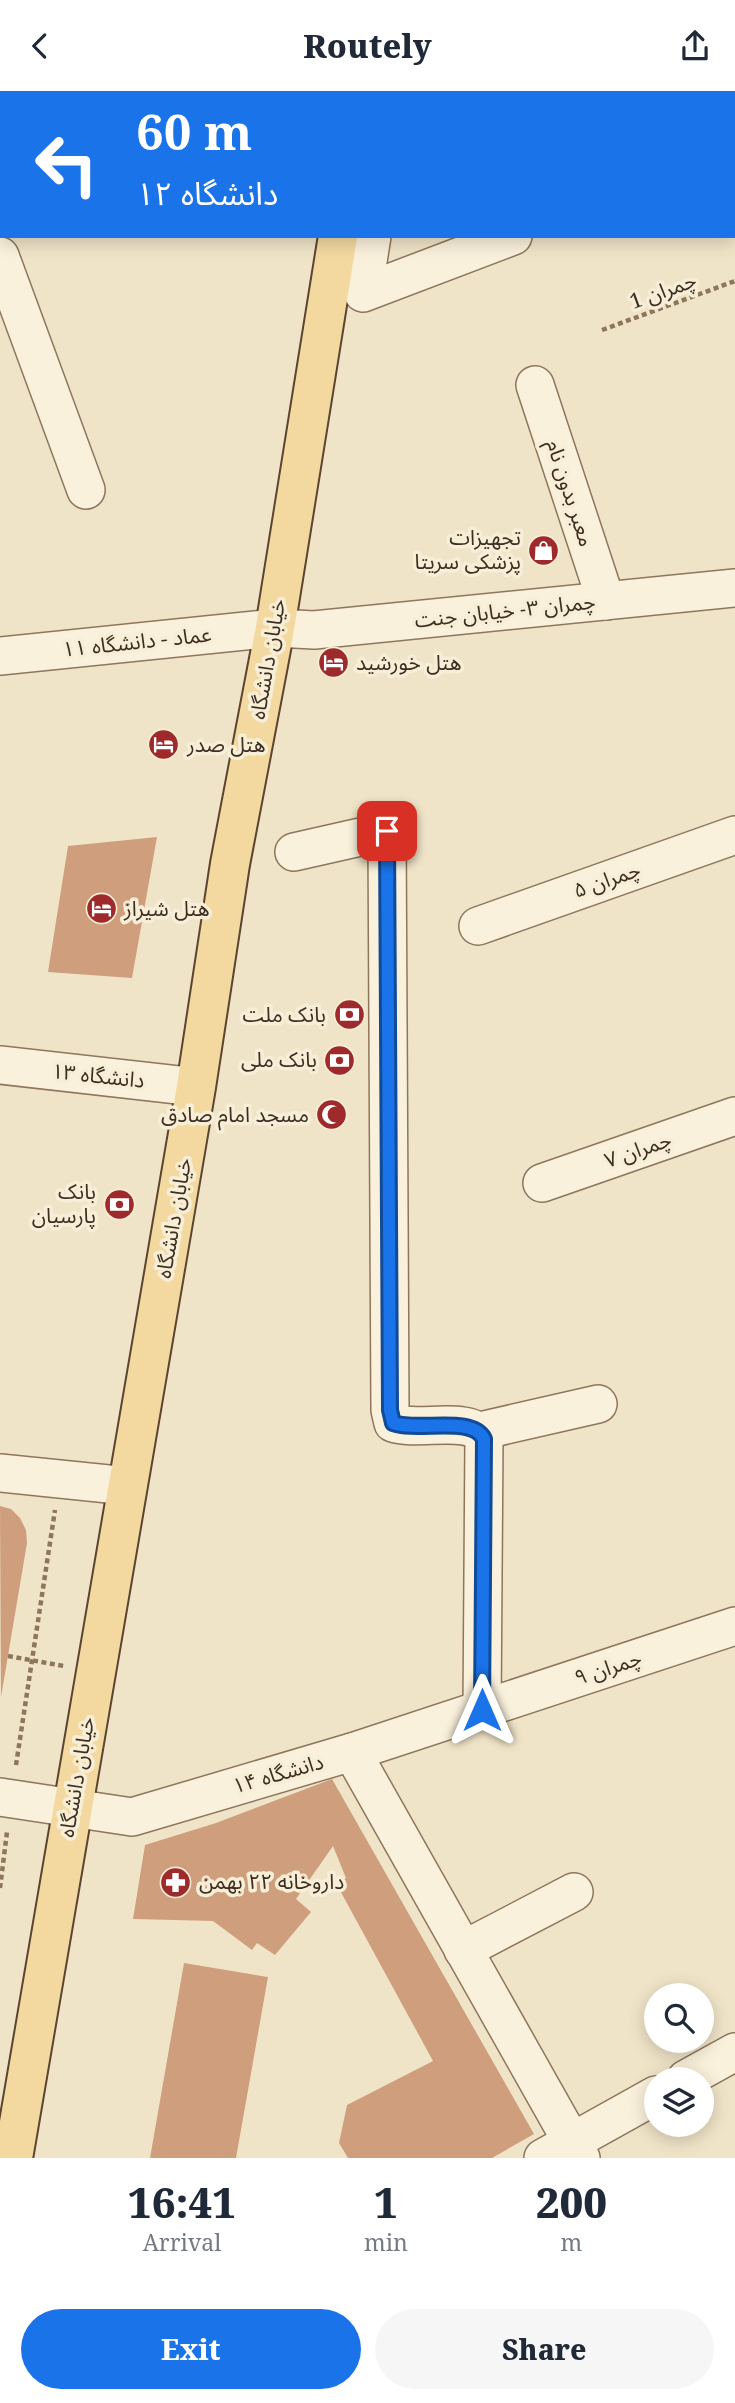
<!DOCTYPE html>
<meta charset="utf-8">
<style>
:root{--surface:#fff;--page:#f6f6f7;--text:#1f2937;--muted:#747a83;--accent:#1a73e8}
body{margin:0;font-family:"Noto Serif","Noto Sans Arabic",serif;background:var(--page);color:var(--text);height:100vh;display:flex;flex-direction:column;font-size:26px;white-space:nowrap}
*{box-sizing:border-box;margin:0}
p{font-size:23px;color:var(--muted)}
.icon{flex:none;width:38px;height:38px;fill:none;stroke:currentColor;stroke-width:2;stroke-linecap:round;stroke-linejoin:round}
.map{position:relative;height:2067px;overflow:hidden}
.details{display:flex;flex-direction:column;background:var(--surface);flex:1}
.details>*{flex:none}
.top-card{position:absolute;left:0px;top:0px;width:735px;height:147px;box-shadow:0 4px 18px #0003;background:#1a73e8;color:#fff;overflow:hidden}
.tools{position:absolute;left:644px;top:1892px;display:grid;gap:14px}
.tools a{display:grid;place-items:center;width:70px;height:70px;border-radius:50%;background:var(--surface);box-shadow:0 4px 18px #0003;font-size:35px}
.pin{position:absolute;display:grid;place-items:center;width:60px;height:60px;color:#fff;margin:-30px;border-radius:14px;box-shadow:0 4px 10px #0006}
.me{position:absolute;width:77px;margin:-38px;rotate:0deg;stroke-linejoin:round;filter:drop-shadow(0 0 5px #0008)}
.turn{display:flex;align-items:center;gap:24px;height:147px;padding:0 21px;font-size:32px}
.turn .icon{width:91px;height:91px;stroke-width:2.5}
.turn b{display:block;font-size:49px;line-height:60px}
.eta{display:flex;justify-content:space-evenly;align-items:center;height:119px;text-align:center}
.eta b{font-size:42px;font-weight:800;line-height:49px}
.cta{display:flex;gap:14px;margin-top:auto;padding:14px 21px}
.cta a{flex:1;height:80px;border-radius:42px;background:var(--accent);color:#fff;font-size:28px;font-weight:800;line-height:80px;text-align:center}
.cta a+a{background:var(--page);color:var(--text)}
header{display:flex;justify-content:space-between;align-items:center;height:91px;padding:0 21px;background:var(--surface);font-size:32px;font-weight:800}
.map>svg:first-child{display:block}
.building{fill:#cf9f7d}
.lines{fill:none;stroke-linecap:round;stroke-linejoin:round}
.minor-casing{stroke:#8d765c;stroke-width:40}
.major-casing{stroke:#5b4430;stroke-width:42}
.path{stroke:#8d765c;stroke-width:4.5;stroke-dasharray:5 3.5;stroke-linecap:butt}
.minor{stroke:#faf1dc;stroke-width:37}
.major{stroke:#f3d9a0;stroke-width:38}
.route-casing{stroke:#114b97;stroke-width:18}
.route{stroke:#1a73e8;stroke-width:12}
.labels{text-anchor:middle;stroke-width:7;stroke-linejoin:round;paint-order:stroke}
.street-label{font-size:21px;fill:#3d2e20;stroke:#f7eed8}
.poi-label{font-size:21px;fill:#3d2e20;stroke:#f7eed8;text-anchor:end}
</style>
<header><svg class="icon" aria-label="back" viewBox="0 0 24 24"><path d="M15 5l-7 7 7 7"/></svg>Routely<svg class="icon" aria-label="share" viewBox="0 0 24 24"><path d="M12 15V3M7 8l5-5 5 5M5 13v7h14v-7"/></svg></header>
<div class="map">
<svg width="735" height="2067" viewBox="0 0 735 2067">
<rect width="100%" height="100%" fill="#f0e4c8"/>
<g class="building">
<polygon points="157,746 132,887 48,881 68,755"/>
<polygon points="0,1415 11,1418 20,1427 26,1439 27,1452 1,1606"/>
<polygon points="332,1688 534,2043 492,2067 348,2067 339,2052 347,2014 433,1970 337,1794 346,1787 333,1755 296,1808 311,1821 275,1864 257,1852 252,1859 213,1830 133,1828 145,1754 216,1732"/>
<polygon points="184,1872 268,1886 236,2067 150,2067"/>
</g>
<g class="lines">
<defs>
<g id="minor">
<polyline points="728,2 729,0"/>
<polyline points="372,145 363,202 513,145"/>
<polyline points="0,165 86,399"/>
<polyline points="535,294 606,510"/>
<polyline points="0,565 275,537 314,539 735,497"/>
<path d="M294,761L387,740L390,1319L393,1332C419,1341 473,1323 484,1348L482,1619"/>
<polyline points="478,835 735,744"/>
<polyline points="0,974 196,996"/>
<polyline points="542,1092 735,1025"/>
<polyline points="480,1340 598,1313"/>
<polyline points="0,1382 128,1395"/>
<polyline points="352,1661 581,2067"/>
<polyline points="0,1706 132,1726 352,1661 735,1535"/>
<polyline points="463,1859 574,1801"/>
<polyline points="686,1988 735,1961"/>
<polyline points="543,2067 656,2004"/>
</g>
<g id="major">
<polyline points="360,2 361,0"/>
<polyline points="13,2067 196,996 230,773 275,537 338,145"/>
</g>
</defs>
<use href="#minor" class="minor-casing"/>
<use href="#major" class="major-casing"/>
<g class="path">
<polyline points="602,239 735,190"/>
<polyline points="8,1565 64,1575"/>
<polyline points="16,1674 55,1419"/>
<polyline points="0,1797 7,1741"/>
</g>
<use href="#minor" class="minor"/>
<use href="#major" class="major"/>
</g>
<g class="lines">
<defs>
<path id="route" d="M387,740L390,1319L393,1332C418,1341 473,1324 484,1348L482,1619"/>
</defs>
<use href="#route" class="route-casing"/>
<use href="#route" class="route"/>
</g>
<defs>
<symbol id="shop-disc" viewBox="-11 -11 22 22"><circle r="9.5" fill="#9e2a2b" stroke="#f7eed8"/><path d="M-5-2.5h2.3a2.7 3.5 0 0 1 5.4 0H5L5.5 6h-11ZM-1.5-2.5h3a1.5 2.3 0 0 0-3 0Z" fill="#fff"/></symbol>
<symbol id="hotel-disc" viewBox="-11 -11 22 22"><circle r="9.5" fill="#9e2a2b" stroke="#f7eed8"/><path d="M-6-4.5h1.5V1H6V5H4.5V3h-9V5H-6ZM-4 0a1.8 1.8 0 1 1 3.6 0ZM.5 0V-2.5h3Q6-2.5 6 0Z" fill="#fff"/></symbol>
<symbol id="bank-disc" viewBox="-11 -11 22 22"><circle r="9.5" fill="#9e2a2b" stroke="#f7eed8"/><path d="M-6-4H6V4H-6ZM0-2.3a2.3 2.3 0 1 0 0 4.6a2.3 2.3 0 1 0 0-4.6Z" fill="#fff"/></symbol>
<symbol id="mosque-disc" viewBox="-11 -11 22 22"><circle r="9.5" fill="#9e2a2b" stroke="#f7eed8"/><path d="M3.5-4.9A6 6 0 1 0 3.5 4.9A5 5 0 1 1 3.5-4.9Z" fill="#fff"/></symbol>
<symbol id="pharmacy-disc" viewBox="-11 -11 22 22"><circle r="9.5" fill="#9e2a2b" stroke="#f7eed8"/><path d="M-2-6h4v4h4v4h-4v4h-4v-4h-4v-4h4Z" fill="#fff"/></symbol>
</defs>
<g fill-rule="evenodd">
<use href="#shop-disc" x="526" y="442" width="35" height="35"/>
<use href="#hotel-disc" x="316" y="554" width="35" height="35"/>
<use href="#hotel-disc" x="146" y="636" width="35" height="35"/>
<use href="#hotel-disc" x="84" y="800" width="35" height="35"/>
<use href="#bank-disc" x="332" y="906" width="35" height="35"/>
<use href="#bank-disc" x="322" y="952" width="35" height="35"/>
<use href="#mosque-disc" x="314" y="1006" width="35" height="35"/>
<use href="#bank-disc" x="102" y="1096" width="35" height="35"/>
<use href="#pharmacy-disc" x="158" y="1774" width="35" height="35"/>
</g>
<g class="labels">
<g class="street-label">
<text transform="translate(663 200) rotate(-20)" y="7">چمران 1</text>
<text transform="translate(570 402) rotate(72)" y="7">معبر بدون نام</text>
<text transform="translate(505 520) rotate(-6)" y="7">چمران ۳- خیابان جنت</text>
<text transform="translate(137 551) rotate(-6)" y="7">عماد - دانشگاه ۱۱</text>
<text transform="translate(268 568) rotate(-80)" y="7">خیابان دانشگاه</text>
<text transform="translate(607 789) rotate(-19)" y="7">چمران ۵</text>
<text transform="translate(98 985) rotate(6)" y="7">دانشگاه ۱۳</text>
<text transform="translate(638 1059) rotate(-19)" y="7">چمران ۷</text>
<text transform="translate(174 1127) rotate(-80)" y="7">خیابان دانشگاه</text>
<text transform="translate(608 1577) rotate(-18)" y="7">چمران ۹</text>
<text transform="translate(278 1683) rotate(-16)" y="7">دانشگاه ۱۴</text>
<text transform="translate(77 1686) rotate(-80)" y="7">خیابان دانشگاه</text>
</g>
<g class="poi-label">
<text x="521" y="454">تجهیزات<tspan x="521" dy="24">پزشکی سریتا</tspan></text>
<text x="356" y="579" text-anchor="start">هتل خورشید</text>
<text x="187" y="661" text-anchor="start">هتل صدر</text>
<text x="124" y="825" text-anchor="start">هتل شیراز</text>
<text x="326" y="931">بانک ملت</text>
<text x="317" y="976">بانک ملی</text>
<text x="309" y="1031">مسجد امام صادق</text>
<text x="96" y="1108">بانک<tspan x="96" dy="24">پارسیان</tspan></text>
<text x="199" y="1798" text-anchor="start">داروخانه ۲۲ بهمن</text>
</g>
</g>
</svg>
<div class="tools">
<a><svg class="icon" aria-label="search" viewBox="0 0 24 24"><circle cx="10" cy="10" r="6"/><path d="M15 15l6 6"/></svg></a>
<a><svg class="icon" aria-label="layers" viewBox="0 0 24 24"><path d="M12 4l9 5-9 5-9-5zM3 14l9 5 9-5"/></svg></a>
</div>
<div class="pin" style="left:387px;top:740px;background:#d93025"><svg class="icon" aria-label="arrive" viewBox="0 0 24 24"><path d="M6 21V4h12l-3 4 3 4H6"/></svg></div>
<svg class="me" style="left:482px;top:1619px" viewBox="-20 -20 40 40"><path d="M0-17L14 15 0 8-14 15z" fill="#1a73e8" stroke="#fff" stroke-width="4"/></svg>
<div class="top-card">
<div class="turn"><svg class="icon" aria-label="left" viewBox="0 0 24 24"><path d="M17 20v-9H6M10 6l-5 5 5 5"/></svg><div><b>60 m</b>دانشگاه ۱۲</div></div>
</div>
</div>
<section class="details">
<div class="eta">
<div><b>16:41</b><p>Arrival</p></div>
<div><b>1</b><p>min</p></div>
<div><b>200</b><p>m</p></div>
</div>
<div class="cta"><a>Exit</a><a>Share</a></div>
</section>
